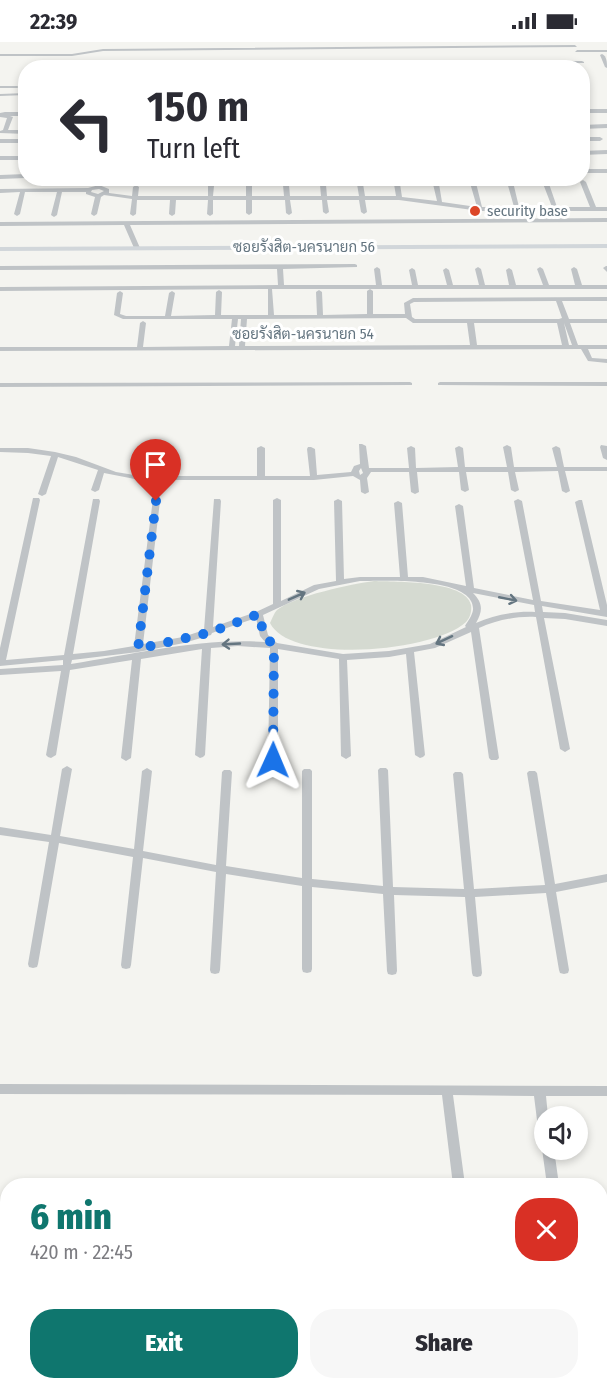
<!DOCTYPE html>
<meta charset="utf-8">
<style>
:root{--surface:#fff;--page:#f7f7f7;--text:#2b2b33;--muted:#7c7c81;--accent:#0f766e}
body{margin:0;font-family:"Fira Sans Condensed",Sarabun,sans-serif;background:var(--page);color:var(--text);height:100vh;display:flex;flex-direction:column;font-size:22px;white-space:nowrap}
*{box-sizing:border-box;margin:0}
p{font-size:20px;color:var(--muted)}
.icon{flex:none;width:33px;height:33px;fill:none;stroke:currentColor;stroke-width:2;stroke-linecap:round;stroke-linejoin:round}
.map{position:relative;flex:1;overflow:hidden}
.drawer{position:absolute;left:0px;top:1136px;width:608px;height:212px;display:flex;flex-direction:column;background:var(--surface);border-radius:24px 24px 0 0;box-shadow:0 3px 9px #0003}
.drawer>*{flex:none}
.banner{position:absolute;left:18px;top:18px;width:572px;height:126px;border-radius:24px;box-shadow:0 3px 9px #0003;background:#fff;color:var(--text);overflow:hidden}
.tools{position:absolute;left:534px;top:1064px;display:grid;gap:12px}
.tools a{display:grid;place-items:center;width:54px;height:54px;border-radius:50%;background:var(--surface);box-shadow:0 3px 9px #0003;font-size:30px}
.pin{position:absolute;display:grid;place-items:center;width:51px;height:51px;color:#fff;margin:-62px -26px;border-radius:50% 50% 50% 0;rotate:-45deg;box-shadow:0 0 6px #0007}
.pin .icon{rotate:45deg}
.me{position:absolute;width:66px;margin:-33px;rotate:1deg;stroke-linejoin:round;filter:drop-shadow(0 0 4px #0008)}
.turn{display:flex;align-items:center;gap:21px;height:126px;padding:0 30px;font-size:27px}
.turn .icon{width:78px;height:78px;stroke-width:2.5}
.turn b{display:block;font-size:42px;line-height:51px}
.round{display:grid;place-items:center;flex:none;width:63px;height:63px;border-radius:24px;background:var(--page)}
.headline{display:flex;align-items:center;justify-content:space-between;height:102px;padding:0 30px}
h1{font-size:36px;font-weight:800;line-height:45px;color:var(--accent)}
.action{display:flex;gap:12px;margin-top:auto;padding:12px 30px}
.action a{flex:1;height:69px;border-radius:24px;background:var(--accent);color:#fff;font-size:24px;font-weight:800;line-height:69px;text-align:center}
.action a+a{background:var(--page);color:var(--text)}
.status{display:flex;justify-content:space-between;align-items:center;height:42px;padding:0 30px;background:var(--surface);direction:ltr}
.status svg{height:16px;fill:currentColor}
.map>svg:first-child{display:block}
.built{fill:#e4e5e3}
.green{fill:#d5dad1}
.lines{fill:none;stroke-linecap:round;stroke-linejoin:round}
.street{fill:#bfc3c6;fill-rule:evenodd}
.secondary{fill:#d1d6da;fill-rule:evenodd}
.oneway{stroke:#647580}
.route{stroke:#1a73e8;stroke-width:10;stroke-dasharray:0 18}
.poi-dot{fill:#dc4627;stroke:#fff;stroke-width:2}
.labels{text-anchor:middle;stroke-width:6;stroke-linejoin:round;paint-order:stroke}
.far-poi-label{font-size:15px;fill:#647580;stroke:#fff;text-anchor:start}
.far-street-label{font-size:15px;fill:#647580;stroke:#fff}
</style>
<div class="status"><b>22:39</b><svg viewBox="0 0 49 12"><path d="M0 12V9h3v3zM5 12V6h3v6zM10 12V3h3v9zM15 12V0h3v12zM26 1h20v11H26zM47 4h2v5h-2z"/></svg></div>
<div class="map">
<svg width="607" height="1346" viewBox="0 0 607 1346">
<rect width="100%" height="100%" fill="#f4f4f0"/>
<polygon class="built" points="0,1196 7,1196 8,1340 594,1340 595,1346 0,1346"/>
<path class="green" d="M374,539C395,540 466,538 471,563C472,569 470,576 466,580C434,610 291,623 270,581C272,577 274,571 277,568C294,554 352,542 374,539Z"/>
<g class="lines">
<g class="street">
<polygon points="575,3 577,5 103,9 72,14 0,14 0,12 72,12 103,7"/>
<polygon points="577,8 607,8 607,10 575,10"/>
<path d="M602,12C607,14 607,21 607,26L605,25L600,13Z"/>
<polygon points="582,19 584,20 584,21 317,23 316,26 311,26 316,21"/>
<polygon points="0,44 17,44 19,45 17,46 0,46"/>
<polygon points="582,47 584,48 590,64 582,65 582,63 585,62 582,54"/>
<polygon points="26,51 26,53 0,54 0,52"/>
<rect x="582" y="67" width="25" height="4"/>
<polygon points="5,70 26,70 26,74 10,74 13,75 8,88 26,88 26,92 0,91 0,89 3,88 7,76 0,75 0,71"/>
<polygon points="607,82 607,86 582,87 582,83"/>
<polygon points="582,95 600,95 603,97 600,99 582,99"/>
<rect x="0" y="97" width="26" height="4"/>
<polygon points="607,108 607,112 582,113 582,109"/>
<rect x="0" y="114" width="26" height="4"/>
<rect x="582" y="127" width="25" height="4"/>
<polygon points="26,132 26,136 0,137 0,133"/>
<path d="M545,137L548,139L557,165H590L580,140L583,138L586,140L596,165H607V169H480L399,158H365L367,170L364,172L361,170L359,158H327L329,170L326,172L323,170L322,158H290L292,171L289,173L286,171L285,158H252V171L249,173L246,171V158H213V172L210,174L207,172L208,158H176L175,172L172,174L169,172L170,158H137L136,172L133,174L130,172L132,157L104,153L101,155L97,172L94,174L91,172L95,155L86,152V150H62L57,173L54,175L51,173L57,150H25L20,172L17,174L14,172L20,150L0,151V147L88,146L99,143L109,147V151L132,154L133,145L136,143L139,145L138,154H208V144L211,142L214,144L213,154H246V143L249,141L252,143V154H284L283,143L286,141L289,143L290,154H321L320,143L323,141L326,143L327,154H359L357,142L360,140L363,142L365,154H396L394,142L397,140L400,142L402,155L437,159L433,142L436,140L439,142L442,160L477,165L470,141L473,139L476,141L482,165H514L507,140L510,138L513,140L519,165H552L542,139ZM99,147L104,149L98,152L91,150L92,148Z"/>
<polygon points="607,176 607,180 130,183 140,206 137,208 134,206 124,183 0,184 0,180"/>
<path d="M355,222L357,223V225L283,227L284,243H376L374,227L377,225L380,227L382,243H412L409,228L412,226L415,228L418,243H447L443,228L446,226L449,228L453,243H479L475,227L478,225L481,227L485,243H509L506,228L509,226L512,228L516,243H543L537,227L540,225L543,227L549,243H575L571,227L574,225L577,227L582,243H607V247H272L274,273H317L316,250L319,248L322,250L323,273L367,272V249L370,247L373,249V272H405L404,261L413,256L607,255V259H562L569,277H607V281H570L578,303H607V307H588L592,316L607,317V321L588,319L581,307L0,309V305H137L140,281L143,279L146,281L143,305L229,304L232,277H123L114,273L117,251L120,249L123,251L120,272L126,274H165L169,251L172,249L175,251L171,274L215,273L216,250L219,248L222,250L221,273H268V247L0,249V245L278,243L277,227L0,228V224ZM556,259L562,276L559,277H415L412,275L410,262L414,260ZM406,276L413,281H467L470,303L245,304L247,277ZM238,277H241L239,304H235ZM474,281H557L562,303H477ZM564,281L572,303H569Z"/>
<polygon points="606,224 607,224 607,230 603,226"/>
<polygon points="410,340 412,341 412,343 0,345 0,341"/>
<polygon points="440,340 607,340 607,344 438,343 438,341"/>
<path d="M359,402H362L366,404L369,426H409L407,406L411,404L415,406L416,426L458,425L455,406L459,404L463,406L465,425H507L503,405L507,403L511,405L514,425H557L552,406L556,404L560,406L564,425H607V429H565L570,449L566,451L562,449L558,429L515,430L519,448L515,450L511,448L508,430H466L469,448L465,450L461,448L459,430H417L419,450L415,452L411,450L409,430H371L367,436L369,450L365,452L361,450L360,438L353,434L314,438H140L104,431L99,448L95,450L91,448L98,428L58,415L46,452L42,454L38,452L51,414L28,411L0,410V406H28L55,410L76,415L116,430L140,434H257V406L261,404L265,406V434H310L307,407L308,405H311L315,407L317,433L351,430L354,424L360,422ZM361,426L363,431L360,433L359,429Z"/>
<polygon points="601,403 607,404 607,418 603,416 600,405"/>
<path d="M33,456H39L40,458L6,618L64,613L93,457H99L100,459L73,612L104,609L134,604L153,457H159L160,459L143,602L183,595L204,588L214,457H220L221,459L213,585L256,570L273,562V458L277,456L281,458V559L314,543L336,539L334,459L338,457L342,459L344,537L360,535H400L394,461L398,459L402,461L408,535H423L466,544L455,464L459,462L463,464L474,546L533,558L514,459L518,457L522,459L541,559L600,568L575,460L579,458H582L607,563V575L542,564L543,570L565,571L607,578V584L565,577L544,576L570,707L565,710L560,707L536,575C516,574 497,578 479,586L499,716L497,718H491L489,716L471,590L435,606L414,610L425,713L423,715L420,716L415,713L406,612L389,615L347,618L351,714L346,717L341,714L339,617L278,607V718L276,720H270L268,718L270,606L238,604L211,606L205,713L203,715L200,716L195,713L202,607L141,617L131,716L126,719L121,716L132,618L70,628L56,713L51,716L48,715L46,713L61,629L0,633V627L63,623V618L0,624V606ZM360,539C381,539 476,534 473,568C472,574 468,579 465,584L466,585L430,602L389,609L343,612L277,601L268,593L263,573L319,547ZM473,551L534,563L535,570C515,569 494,573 476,581C483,569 483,561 473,551ZM256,576L260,594L265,600C200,596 136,612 71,622L72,618L138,610L184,601L211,593L212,591Z"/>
<polygon points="67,724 72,727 60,794 134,807 142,729 147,726 152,729 143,809 216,823 222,730 224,728 230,728 232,730 226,824 302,836 302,729 304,727 310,727 312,729 312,837 383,844 378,728 380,726 386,726 388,728 393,845 464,847 453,732 455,730 461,730 463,732 474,847 545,843 527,731 529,729 535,729 537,731 555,842 607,832 607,840 556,850 569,928 568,931 564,932 560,931 559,928 546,851 475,855 482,931 481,934 477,935 473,934 472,931 465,855 394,853 397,929 396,932 392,933 388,932 387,929 383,852 312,845 312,927 311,930 307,931 303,930 302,927 302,844 226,832 220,928 219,931 215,932 211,931 210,928 216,830 143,816 131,923 130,926 126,927 122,926 121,923 133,815 59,801 38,922 37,925 33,926 29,925 28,922 49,800 0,793 0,785 51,793 62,727"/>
<polygon points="0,1042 607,1044 607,1054 546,1054 548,1074 544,1074 544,1091 540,1090 538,1086 534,1054 453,1053 465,1143 453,1143 442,1053 0,1052"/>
<polygon points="544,1103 544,1107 554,1107 559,1143 547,1143 542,1107"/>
</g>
<polygon class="secondary" points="607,202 607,206 0,209 0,205"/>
</g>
<defs><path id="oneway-shaft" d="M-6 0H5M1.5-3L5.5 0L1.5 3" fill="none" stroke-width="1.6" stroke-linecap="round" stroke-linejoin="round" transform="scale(1.5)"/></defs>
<g class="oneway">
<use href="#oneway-shaft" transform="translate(297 554) rotate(-24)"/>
<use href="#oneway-shaft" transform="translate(508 557) rotate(11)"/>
<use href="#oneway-shaft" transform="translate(444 598) rotate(155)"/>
<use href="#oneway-shaft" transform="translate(231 602) rotate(177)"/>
</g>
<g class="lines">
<polyline class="route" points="156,459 138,607 208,591 259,572 264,594 274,603 273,718"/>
</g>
<circle class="poi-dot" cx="475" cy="169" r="6"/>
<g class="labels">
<g class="far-poi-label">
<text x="487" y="174">security base</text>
</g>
<g class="far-street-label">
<text x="304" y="210">ซอยรังสิต-นครนายก 56</text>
<text x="303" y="297">ซอยรังสิต-นครนายก 54</text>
</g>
</g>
</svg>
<div class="tools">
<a><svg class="icon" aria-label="sound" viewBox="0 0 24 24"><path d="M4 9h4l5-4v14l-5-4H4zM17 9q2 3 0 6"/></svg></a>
</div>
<div class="pin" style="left:156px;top:459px;background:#d93025"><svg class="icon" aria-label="arrive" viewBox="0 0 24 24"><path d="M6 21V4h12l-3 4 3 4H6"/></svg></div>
<svg class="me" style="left:273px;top:718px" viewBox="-20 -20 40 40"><path d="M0-17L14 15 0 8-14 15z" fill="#1a73e8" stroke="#fff" stroke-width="4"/></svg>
<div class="banner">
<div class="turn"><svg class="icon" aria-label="left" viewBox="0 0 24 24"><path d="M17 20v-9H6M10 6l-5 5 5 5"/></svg><div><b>150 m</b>Turn left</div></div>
</div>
<section class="drawer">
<div class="headline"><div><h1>6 min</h1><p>420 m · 22:45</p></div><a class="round" style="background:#d93025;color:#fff"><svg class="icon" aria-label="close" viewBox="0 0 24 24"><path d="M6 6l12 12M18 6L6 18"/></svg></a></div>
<div class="action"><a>Exit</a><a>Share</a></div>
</section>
</div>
